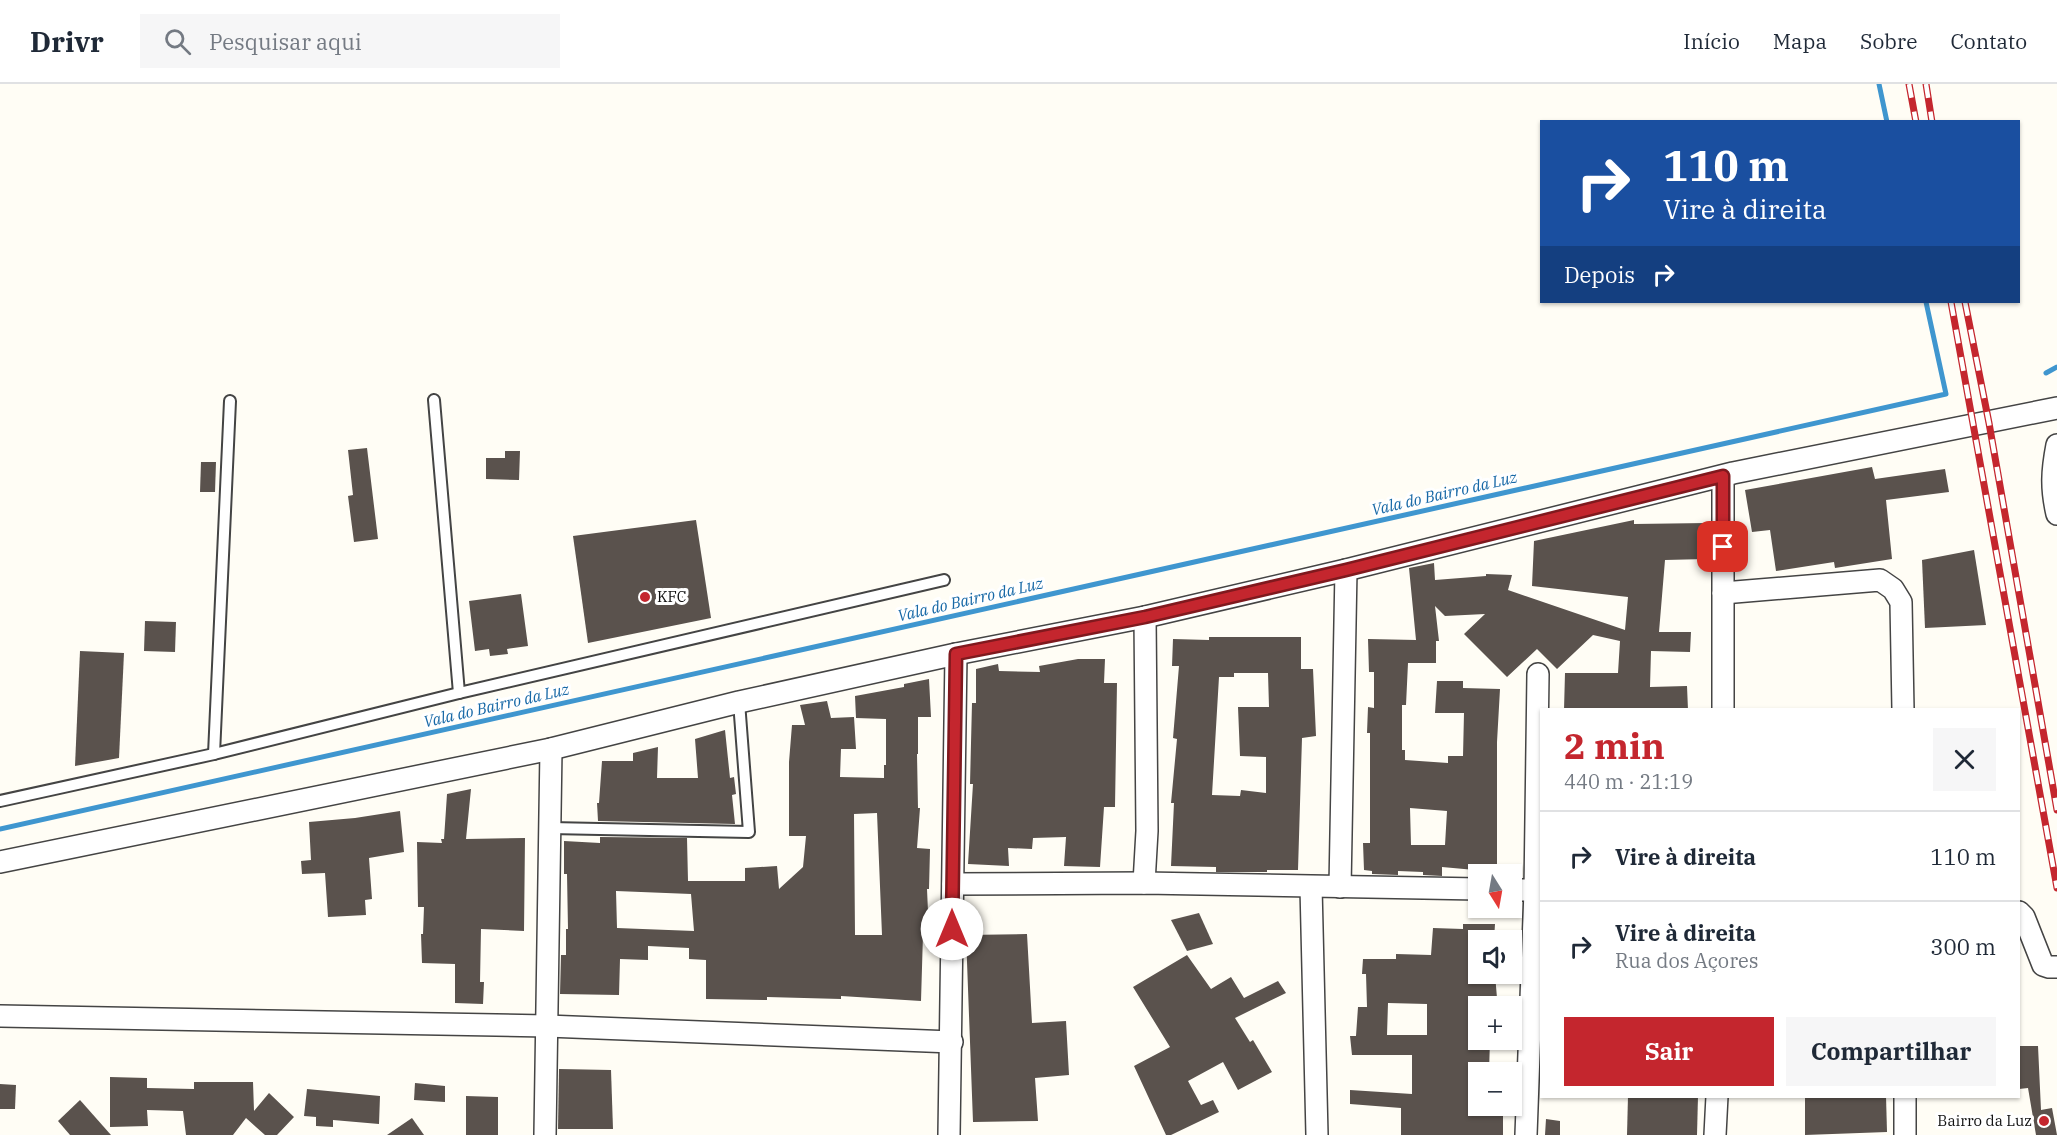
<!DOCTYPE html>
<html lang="pt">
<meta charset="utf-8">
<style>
:root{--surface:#fff;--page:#f6f6f7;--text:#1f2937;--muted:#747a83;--line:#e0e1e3;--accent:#c4262e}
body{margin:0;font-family:"IBM Plex Serif",serif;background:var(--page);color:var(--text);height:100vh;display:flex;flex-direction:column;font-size:22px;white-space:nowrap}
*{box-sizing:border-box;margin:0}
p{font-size:20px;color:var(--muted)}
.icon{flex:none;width:33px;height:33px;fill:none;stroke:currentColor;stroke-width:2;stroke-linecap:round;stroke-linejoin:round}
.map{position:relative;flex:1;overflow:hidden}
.drawer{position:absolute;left:1540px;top:624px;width:480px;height:390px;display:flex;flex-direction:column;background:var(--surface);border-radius:0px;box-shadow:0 2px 4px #0004}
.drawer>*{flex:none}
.hud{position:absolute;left:1540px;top:36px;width:480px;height:183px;border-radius:0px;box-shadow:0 2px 4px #0004;background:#1a4fa0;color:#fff;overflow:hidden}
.needle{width:39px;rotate:169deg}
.controls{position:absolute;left:1468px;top:780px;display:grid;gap:12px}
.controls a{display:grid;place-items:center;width:54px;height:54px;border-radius:0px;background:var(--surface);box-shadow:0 2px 4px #0004;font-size:30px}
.pin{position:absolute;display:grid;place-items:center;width:51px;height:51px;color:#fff;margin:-26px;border-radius:12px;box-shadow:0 3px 9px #0006}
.me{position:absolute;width:66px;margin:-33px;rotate:0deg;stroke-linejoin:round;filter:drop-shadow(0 0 4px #0008)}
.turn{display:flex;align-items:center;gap:21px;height:126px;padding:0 24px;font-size:27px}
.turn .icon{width:78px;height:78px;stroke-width:2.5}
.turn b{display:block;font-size:42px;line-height:51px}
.then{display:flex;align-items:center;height:57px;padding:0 24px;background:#0003;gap:12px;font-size:22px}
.round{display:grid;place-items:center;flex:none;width:63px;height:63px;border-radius:0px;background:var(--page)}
.overview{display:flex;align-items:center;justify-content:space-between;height:102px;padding:0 24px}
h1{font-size:36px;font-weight:700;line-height:45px;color:var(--accent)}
.action{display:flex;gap:12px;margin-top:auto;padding:12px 24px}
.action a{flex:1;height:69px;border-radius:0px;background:var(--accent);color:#fff;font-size:24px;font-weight:700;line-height:69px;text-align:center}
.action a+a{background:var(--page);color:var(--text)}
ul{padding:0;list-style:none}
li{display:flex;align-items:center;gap:18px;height:90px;padding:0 24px;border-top:2px solid var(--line)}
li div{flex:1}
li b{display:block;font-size:22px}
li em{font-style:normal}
header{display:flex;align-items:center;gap:36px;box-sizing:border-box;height:84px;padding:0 30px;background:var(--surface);border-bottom:2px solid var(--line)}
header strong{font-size:28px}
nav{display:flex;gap:33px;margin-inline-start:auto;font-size:21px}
.search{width:420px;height:54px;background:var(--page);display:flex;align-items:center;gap:15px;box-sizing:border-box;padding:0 21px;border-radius:0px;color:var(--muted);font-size:22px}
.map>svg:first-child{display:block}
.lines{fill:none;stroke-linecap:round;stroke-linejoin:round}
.stream{stroke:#3f96cf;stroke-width:5}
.building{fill:#5a524d;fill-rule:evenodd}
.service-casing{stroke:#444;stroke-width:14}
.minor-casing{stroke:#444;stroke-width:24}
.service{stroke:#fff;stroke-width:10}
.minor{stroke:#fff;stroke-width:21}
.rail-casing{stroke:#c4262e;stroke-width:7}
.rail{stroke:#fff;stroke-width:4.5;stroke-dasharray:14;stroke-linecap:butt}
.route-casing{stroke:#7f191e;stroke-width:15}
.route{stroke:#c4262e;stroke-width:10}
.poi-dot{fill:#c4262e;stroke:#fff;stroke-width:2}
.labels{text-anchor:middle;stroke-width:6;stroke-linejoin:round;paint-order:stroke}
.poi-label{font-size:15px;fill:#111;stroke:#fff;text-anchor:start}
.water-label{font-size:16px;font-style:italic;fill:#1768a6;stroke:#fff}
</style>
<header>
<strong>Drivr</strong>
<div class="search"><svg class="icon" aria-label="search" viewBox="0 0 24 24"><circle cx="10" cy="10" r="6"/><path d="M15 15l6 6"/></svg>Pesquisar aqui</div>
<nav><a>Início</a><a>Mapa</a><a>Sobre</a><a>Contato</a></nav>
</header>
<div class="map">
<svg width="2057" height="1051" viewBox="0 0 2057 1051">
<rect width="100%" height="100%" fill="#fffdf5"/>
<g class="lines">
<g class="stream">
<polyline points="1879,0 1887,38"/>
<polyline points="2046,289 2057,283"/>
<polyline points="0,745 1946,310 1926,218"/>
</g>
</g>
<g class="building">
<polygon points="367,364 378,455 354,458 348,412 353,411 348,366"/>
<polygon points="505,367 520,367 519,396 486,395 486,374 505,374"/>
<polygon points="201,378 216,378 215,408 200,408"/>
<polygon points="1872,383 1875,395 1945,385 1949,408 1886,416 1892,475 1835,484 1834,478 1776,487 1770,446 1752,448 1745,406"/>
<polygon points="696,436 711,534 588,559 573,452"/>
<path d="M1634,436V440L1707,439L1706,475L1665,476L1659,548H1691L1690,568L1651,567L1650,603L1687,602L1688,626H1564L1565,589H1618L1620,557L1593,551L1557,585L1537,565L1507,593L1464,550L1485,530L1445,532L1435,522L1439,557H1436V579H1408L1406,621H1402V666H1405V676L1448,679V672H1463L1464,629H1435L1437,597H1463V604L1500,605L1497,658V788L1442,783V792L1423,791V788L1398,787V791L1372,790V787L1364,786L1363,759H1370V649H1367L1368,623L1374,624V588H1369L1368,555L1416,556L1409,484L1434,479L1435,496L1486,492V490L1512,491L1508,506L1625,546L1628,513L1532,502L1534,457ZM1410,724L1447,727L1445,761H1411Z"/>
<polygon points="1974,466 1986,541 1925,544 1922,476"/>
<polygon points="521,510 528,562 507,565 508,570 490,572 489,565 475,567 469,517"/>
<polygon points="145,537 176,538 175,568 144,567"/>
<path d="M1209,553H1301V585H1313L1316,652L1302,654L1298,786H1267V788H1216V783L1171,782L1174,719H1171L1177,655L1173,654L1179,582H1172L1173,555L1209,556ZM1234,589H1268L1269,623H1238L1240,672L1266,673V709L1241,706L1240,712L1212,711L1219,593H1234Z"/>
<polygon points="80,567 124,569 119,674 75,682"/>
<polygon points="1078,575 1105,575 1104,599 1117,599 1115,723 1104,723 1100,783 1064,782 1066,753 1033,754 1032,765 1008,764 1009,782 968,780 973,700 970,700 972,619 976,619 976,585 998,580 999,587 1040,588 1039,582"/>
<path d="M929,595L931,633H918V670H917L918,724H920L917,764L930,765L929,805H927L929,850H923L921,917L841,912V915L767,913V916L706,915V876L689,875V864L648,862V876L620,875L619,911L560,910L561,871H566V845H568L567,790H564V757L600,759V753L687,754L688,797H745V784L777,782L779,805L803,783L806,752H789V678L792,641H805L800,621L827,617L831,634L854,633L856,665H841L840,693L884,694V681H886V635L856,634L855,612L904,603V600ZM877,729L882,851H855L854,730ZM616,807L691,810L694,847L617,844Z"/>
<polygon points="725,646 730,694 734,693 736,710 732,711 735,740 598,737 597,719 599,719 602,677 633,677 633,669 658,663 657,694 698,694 695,655"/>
<polygon points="471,705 466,755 525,754 524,847 481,845 480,898 484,898 483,920 455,919 455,880 422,879 421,850 423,850 424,823 418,823 417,758 442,759 441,755 444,755 447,710"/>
<polygon points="400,727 404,768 369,774 372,815 365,816 366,831 328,833 325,789 302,790 301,777 311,776 309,738 355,734"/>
<polygon points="1199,829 1213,860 1187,867 1171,836"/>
<path d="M1463,840H1495L1494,856H1479V890H1495L1497,914H1490V922H1479V956H1490L1489,988H1479V1026H1503V1051H1401V1024L1350,1020V1006L1412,1010V971H1352L1350,952H1356L1358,923H1367L1366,890H1362L1363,875H1396V870L1431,871L1433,844L1463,845ZM1388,919L1427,920V951H1387Z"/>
<polygon points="1027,850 1032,939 1066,937 1069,991 1035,994 1038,1037 973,1038 966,851"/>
<polygon points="1187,871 1211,905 1231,893 1244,914 1278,897 1286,909 1235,934 1250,958 1253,956 1272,988 1238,1006 1223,978 1188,997 1201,1021 1213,1016 1219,1028 1171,1051 1166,1051 1134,982 1170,963 1133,903"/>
<polygon points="2019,962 2038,962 2041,1026 2052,1024 2057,1051 2036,1051 2028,1004 2019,1005"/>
<polygon points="559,985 611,986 613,1045 558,1045"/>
<polygon points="110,993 147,994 147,1004 194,1005 194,998 253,998 254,1027 269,1009 294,1033 277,1051 265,1051 246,1034 233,1051 186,1051 183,1027 147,1026 148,1042 110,1043"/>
<polygon points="415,999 445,1002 445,1018 414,1016"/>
<polygon points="0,1000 16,1001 15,1025 0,1025"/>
<polygon points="307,1005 380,1012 379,1040 333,1036 333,1043 316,1042 316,1033 304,1032"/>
<polygon points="466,1012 498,1013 498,1051 466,1051"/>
<polygon points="1628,1012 1698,1012 1697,1051 1627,1051"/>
<polygon points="1805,1012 1886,1012 1887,1048 1805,1051"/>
<polygon points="80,1016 111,1051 70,1051 58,1037"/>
<polygon points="412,1034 424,1051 387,1051"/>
<polygon points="1546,1035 1560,1037 1560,1051 1545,1051"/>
</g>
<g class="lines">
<defs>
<g id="service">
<polyline points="434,316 459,609"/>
<polyline points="214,670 230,317"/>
<polyline points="0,717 214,670 459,609 944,496"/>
<polyline points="550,744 749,748 739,618"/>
</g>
<g id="minor">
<path d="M2057,361C2052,387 2051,404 2057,430"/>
<polyline points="1723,392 1723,626"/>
<polyline points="1723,509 1880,496 1893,505 1901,518 1903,626"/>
<polyline points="0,778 551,665 739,618 956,570 1145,533 1346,486 1733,389 2057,324"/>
<polyline points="1144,799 1147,747 1145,533"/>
<polyline points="953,800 1144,799 1479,805"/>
<polyline points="1311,803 1317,1051"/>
<polyline points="1340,803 1346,486"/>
<polyline points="1512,806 1542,806"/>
<polyline points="2019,828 2024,833 2043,881 2049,883 2057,883"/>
<polyline points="0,932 547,942 952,958"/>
<polyline points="545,1051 551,665"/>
<polyline points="949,1051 956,570"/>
<polyline points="1526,1051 1535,806 1538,590"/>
<polyline points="1715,1051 1717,1012"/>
<polyline points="1905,1051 1905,1012"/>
</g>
</defs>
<use href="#service" class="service-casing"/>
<use href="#minor" class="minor-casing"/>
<use href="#service" class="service"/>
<use href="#minor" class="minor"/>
<defs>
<g id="rail">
<polyline points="1909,0 1916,38"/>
<polyline points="1926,0 1932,38"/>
<polyline points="1951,218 2057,804"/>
<polyline points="1965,218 1989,339 2057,726"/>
</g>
</defs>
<use href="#rail" class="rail-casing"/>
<use href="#rail" class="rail"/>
</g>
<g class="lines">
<defs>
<polyline id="route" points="952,845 956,570 1145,533 1346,486 1723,392 1723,463"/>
</defs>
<use href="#route" class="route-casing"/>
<use href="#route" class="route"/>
</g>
<g class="poi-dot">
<circle cx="645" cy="513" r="6"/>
<circle cx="2044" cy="1037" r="6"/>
</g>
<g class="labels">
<g class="poi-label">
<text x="657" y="518">KFC</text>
<text x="2032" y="1042" text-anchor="end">Bairro da Luz</text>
</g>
<g class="water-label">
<text transform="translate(1444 409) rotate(-13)" y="6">Vala do Bairro da Luz</text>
<text transform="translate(970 515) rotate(-13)" y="6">Vala do Bairro da Luz</text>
<text transform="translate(496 621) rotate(-13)" y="6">Vala do Bairro da Luz</text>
</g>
</g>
</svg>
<div class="controls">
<a><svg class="needle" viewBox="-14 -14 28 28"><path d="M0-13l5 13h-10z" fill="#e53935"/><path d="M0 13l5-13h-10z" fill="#747a83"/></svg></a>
<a><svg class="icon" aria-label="sound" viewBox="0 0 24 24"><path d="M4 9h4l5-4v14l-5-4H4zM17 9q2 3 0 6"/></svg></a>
<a>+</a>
<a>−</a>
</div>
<div class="pin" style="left:1723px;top:463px;background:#d93025"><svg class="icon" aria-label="arrive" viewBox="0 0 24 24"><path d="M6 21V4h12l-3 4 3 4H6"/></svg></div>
<svg class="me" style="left:952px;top:845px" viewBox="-20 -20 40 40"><circle r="19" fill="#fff"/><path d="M0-13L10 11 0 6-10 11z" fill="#c4262e"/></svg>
<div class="hud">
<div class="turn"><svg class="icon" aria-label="right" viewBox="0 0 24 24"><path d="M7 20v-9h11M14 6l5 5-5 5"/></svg><div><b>110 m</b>Vire à direita</div></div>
<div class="then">Depois<svg class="icon" aria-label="right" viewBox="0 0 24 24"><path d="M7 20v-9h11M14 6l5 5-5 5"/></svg></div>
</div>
<section class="drawer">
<div class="overview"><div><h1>2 min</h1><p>440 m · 21:19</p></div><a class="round"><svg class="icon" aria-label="close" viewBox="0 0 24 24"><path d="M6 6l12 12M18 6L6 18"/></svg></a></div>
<ul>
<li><svg class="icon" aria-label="right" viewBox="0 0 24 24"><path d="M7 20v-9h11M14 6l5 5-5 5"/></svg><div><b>Vire à direita</b></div><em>110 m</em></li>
<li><svg class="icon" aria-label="right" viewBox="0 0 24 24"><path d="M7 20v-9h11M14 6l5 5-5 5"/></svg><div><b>Vire à direita</b><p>Rua dos Açores</p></div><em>300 m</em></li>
</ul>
<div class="action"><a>Sair</a><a>Compartilhar</a></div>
</section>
</div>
